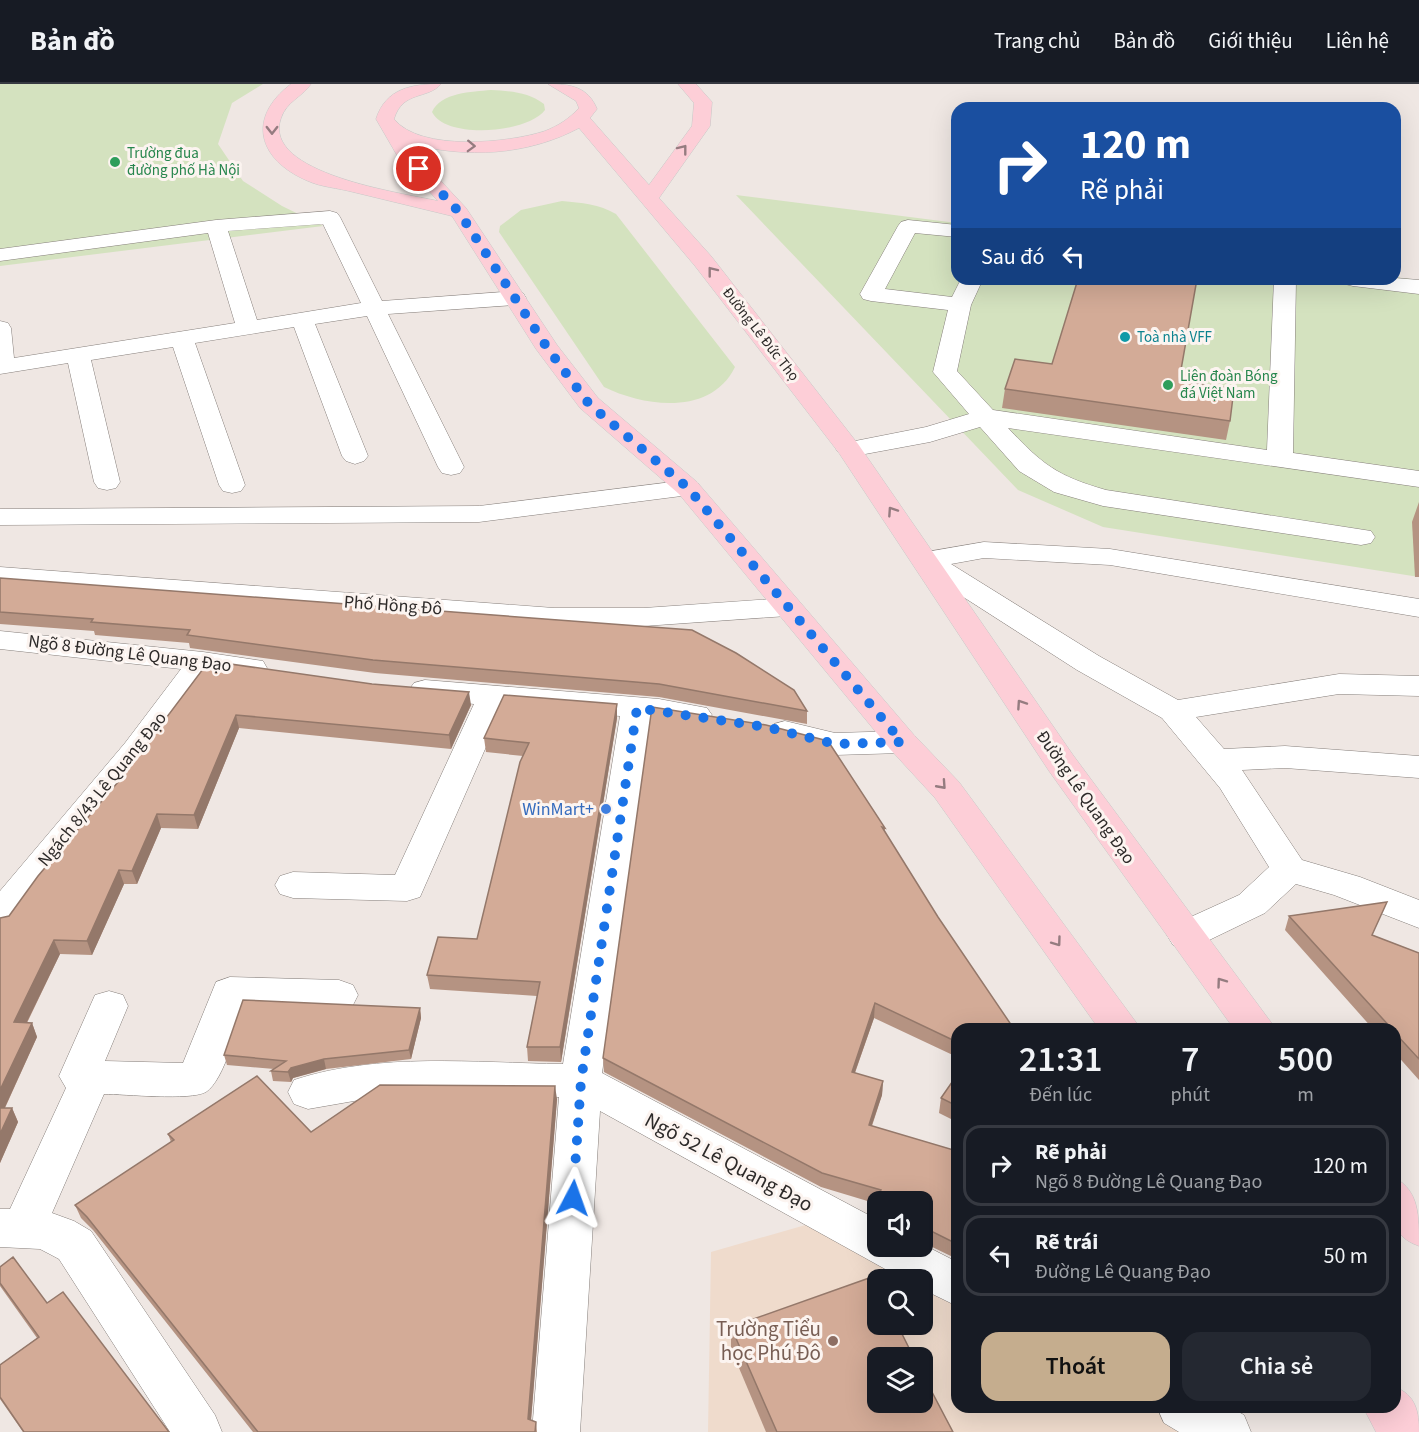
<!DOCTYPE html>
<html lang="vi">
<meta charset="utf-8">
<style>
:root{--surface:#171b24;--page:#242831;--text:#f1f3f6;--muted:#9ea1a6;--line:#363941;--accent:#c5ad8e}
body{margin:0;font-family:"Source Sans 3",sans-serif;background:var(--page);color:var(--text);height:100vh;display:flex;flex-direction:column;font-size:22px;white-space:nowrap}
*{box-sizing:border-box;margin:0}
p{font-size:20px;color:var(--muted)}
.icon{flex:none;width:33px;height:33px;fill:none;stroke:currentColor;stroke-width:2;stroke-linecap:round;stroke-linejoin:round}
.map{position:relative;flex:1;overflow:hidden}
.details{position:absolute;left:951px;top:939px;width:450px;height:390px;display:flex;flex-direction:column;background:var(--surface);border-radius:18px;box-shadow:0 6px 24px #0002}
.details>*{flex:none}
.banner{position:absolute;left:951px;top:18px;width:450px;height:183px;border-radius:18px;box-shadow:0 6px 24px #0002;background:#1a4fa0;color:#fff;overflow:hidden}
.fabs{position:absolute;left:867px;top:1107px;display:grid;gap:12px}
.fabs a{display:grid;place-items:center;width:66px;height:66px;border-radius:12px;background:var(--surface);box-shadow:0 6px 24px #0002;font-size:30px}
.pin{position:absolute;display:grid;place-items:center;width:51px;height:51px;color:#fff;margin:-26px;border:3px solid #fff;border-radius:50%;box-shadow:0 2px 6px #0007}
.me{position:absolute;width:66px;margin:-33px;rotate:4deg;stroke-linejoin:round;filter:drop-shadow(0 0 4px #0008)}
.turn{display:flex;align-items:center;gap:21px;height:126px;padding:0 30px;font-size:27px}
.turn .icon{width:78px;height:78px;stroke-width:2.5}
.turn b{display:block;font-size:42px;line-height:51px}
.then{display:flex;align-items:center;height:57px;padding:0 30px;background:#0003;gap:12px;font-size:22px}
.eta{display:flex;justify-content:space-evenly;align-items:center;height:102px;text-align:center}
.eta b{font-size:36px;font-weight:600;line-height:42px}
.cta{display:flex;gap:12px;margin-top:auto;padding:12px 30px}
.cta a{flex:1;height:69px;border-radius:18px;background:var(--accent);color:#111;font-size:24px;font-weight:600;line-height:69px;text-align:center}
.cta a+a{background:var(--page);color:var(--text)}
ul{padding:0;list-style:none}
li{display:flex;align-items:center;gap:18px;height:81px;margin:0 12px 9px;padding:0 18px;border:3px solid var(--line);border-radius:18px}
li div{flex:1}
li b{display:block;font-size:22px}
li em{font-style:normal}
header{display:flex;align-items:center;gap:36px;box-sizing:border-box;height:84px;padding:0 30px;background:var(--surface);border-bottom:2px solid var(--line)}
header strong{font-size:28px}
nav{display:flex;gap:33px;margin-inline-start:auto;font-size:21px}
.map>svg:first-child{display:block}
.education{fill:#efdbcc;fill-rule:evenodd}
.green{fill:#d4e2bf}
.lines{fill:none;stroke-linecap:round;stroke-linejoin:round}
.minor-casing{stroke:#867f7b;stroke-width:1}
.major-casing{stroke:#c8c8c7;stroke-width:1}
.minor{fill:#fff;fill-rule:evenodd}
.major{fill:#fdced7;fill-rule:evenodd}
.wall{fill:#b59382}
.shaded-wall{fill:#94786a}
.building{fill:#d3ab97;stroke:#94786a;stroke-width:1.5}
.oneway{stroke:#957c80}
.route{stroke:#1a73e8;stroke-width:10;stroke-dasharray:0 18}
.leisure-dot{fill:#2e9e5b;stroke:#fcf4f0;stroke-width:2}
.culture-dot{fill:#0f9aa8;stroke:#fcf4f0;stroke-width:2}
.shop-dot{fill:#3f7fe0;stroke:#fcf4f0;stroke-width:2}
.education-dot{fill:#8d6e63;stroke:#fcf4f0;stroke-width:2}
.labels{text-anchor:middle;stroke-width:6;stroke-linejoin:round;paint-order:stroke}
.far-leisure-label{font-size:15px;fill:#27864d;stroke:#fcf4f0;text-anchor:start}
.far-street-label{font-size:15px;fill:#2d2a29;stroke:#fcf4f0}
.far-culture-label{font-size:15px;fill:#0d838f;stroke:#fcf4f0;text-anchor:start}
.street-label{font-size:18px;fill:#2d2a29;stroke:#fcf4f0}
.shop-label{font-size:18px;fill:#366cbe;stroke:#fcf4f0;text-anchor:end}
.near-street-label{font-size:21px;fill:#2d2a29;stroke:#fcf4f0}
.near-education-label{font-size:21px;fill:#785e54;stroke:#fcf4f0;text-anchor:end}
</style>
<header>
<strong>Bản đồ</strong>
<nav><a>Trang chủ</a><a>Bản đồ</a><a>Giới thiệu</a><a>Liên hệ</a></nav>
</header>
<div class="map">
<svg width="1419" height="1348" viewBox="0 0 1419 1348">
<rect width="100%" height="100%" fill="#efe7e3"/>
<path class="education" d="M809,1140L914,1195L878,1196V1240H922L923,1200L957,1218V1323H1156L1204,1348H708L711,1168ZM878,1274H922V1318H878Z"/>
<g class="green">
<polygon points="0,0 263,0 232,19 218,60 243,97 282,122 323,142 0,182"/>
<path d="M491,6C510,7 529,8 544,20L545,26C528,49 446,56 432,28C441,8 472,8 491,6Z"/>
<polygon points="736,111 957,139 957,195 1395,193 1419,196 1419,493 1103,443 1018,406"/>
<path d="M562,117C582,119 599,120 616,130L735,283C711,332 645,323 604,303L499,148L500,142L521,126Z"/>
</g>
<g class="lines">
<defs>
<g id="minor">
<path d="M330,127L337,129L340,133L382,217L515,207L523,209L526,214L523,219L515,221L388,230L464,383L460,389L451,391L442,389L438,383L367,232L315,240L368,372L364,377L355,380L346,377L342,372L294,243L195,259L245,401L241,407L232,409L223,407L219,401L173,263L91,276L120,398L116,404L107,406L98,404L94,398L68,279L0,290V237L8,239L11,244L14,274L235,239L208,149L0,177V165L216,136ZM323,140L361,219L257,236L228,147Z"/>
<path d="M908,136L957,141V153L915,149L885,205L952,213L961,195H983L971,221L957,287L993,326L1267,366L1274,195H1296L1293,369L1419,387V403L1008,344C1043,381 1057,392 1106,406L1371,447L1375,453L1371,459L1361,461L1103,422L1054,408L1019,387L980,343L930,358L849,373L840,370L836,365L840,360L926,343L969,330L933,288L948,226L871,217L863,215L860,210L898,142L901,138Z"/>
<polygon points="1395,194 1419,196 1419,210 1353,202 1345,200 1342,195"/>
<polygon points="688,396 697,398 701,404 697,410 479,438 0,441 0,425 479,422"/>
<polygon points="984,458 1110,465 1419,515 1419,533 1110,481 984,474 951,480 1099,572 1178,616 1339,590 1419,592 1419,612 1339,610 1196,633 1224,665 1285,662 1419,672 1419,694 1285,684 1242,686 1302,776 1360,793 1419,816 1419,844 1334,811 1296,800 1265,829 1199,861 1186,865 1173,861 1167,851 1173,841 1239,811 1269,783 1220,704 1162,634 1077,586 915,482 911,476 915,470"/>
<polygon points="0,483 554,524 644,524 787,514 797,517 802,523 797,529 787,532 644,542 554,542 0,501"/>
<polygon points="0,547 203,568 263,577 267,584 263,591 252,593 210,589 149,675 41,804 13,844 0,847 0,807 125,659 181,585 0,565"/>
<path d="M425,596L659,615L707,624L712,631L707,638L696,641L651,634L602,989L878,1136V1162H922V1160L957,1178V1222L922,1205V1196H905L600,1027L580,1348H532L559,1013L394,1010L308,1025L294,1020L288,1008L294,996C379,968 475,979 563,980L620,632L504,622L420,813L407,817L293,814L280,810L275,801L280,792L293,788L395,791L474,620L414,613L409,606L414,599Z"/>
<polygon points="785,637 835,649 902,647 914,651 918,658 914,665 902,669 835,671 774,654 769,647 774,640"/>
<path d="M230,893L339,896L353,901L358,911L353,921L339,926L244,923C237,944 224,996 206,1008C190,1017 125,1010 104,1010L52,1129L74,1137L91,1147L215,1331L222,1348H170L59,1175L40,1165L0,1163V1125H10L66,1004L59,992L95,911L109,907L123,911L128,922L105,977L183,979L216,898Z"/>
<polygon points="1157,1323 1229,1323 1244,1331 1251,1348 1179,1348 1164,1339"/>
</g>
<g id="major">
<path d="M291,0H311C301,14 287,17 281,34C261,90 403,109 438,117L398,73L376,35C386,4 412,0 441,0C427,16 403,6 394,35C420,68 509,59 545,47C558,42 569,35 579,24L576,17L548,0C571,0 588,3 597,25L590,34L649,101L692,42L694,19L678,0H696L712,18L710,42L659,114L711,172L858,360L1073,671L1276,945H1234L1049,687L839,369L695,182L579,44C526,72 467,74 410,60L413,67L466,124L557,261L598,314L697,398L914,651L959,698L1141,945H1099L935,714L890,665L679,410L580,324L536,265L452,132C419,124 386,116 353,108C338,104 321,103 308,97C258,76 246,34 291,0Z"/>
<path d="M1395,1094C1419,1107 1419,1131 1419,1162C1385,1150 1395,1126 1395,1094Z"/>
<path d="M1395,1303C1416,1311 1419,1328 1419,1348H1376L1363,1323H1395Z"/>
</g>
</defs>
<use href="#minor" class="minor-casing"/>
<use href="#major" class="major-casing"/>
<use href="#minor" class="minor"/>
<use href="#major" class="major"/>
</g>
<g class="wall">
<polygon points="1179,297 1230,337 1226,356 1002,324 1005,305"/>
<polygon points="1419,418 1419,493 1415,493 1412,438"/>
<polygon points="0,494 692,546 807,627 807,640 659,613 375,589 190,564 189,559 95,551 94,547 0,540"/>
<polygon points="209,577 471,621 451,665 239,644 198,745 161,744 137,800 124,800 92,871 60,870 27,939 32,939 37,953 5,1024 12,1024 18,1038 0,1079 0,834 9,832 118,698"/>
<polygon points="617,620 617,634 561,978 528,977 527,963 537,912 430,905 427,891 477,855 523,672 486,668 484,654"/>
<polygon points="652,623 885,744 885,747 957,945 957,973 874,934 855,989 883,997 882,1011 872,1042 957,1067 957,1175 922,1158 922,1118 878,1118 878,1134 873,1131 874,1119 821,1103 604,988 603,974"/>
<polygon points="1387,818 1372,851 1419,869 1419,996 1395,969 1395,945 1373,945 1285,846 1289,832"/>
<polygon points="420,924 421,934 411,975 326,985 293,994 291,998 273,997 271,987 274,985 227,981 224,971"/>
<polygon points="957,991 957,1038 939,1029 941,1014"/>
<polygon points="557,1015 531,1336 536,1338 537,1348 253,1348 93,1146 81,1134 75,1121 171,1058 168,1050 311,1048"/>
<polygon points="0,1183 47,1219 169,1348 23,1348 0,1315 0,1281 37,1254 0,1202"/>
<polygon points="731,1243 953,1348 766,1348 731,1265"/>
</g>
<g class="shaded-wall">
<polygon points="469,608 471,621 451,665 449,651"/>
<polygon points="617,620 617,634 561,978 560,963"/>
<polygon points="236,631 239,644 198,745 194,731"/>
<polygon points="157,730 161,744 137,800 132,787"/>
<polygon points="119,786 124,800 92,871 87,857"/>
<polygon points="54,856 60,870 20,952 14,938"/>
<polygon points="875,919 874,934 850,1002 852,988"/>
<polygon points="420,924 421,934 411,975 409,966"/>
<polygon points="32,939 37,953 0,1034 0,1006"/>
<polygon points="324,975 326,985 293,994 291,998 288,988 291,984"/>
<polygon points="883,997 882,1011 867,1055 869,1041"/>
<polygon points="555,1002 557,1015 530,1348 528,1335"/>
<polygon points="12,1024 18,1038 0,1079 0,1050"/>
</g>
<g class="building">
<polygon points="1078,195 1197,195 1179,297 1234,305 1230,337 1005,305 1015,275 1052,280"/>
<polygon points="0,494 692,546 736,569 794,606 807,627 659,600 373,576 187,551 190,546 91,538 93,535 0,528"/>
<polygon points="209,577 372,600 469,608 449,651 236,631 194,731 157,730 132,787 119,786 87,857 54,856 14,938 32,939 0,1006 0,834 9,832 38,792 118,698"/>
<polygon points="504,611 617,620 560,963 527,963 540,898 427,891 438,853 477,855 520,678 529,659 484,654"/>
<polygon points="652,623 766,641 828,657 885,744 882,743 938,833 1014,945 957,945 957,958 875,919 852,988 883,997 869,1041 957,1067 957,1160 925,1144 922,1144 922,1118 878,1118 878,1119 874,1117 881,1106 822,1089 603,974"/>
<polygon points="1387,818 1372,851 1419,869 1419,975 1395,949 1395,945 1392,945 1289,832"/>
<polygon points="243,916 420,924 409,966 324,975 291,984 288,988 271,987 286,977 224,971"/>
<polygon points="957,991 957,1022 941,1014"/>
<polygon points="257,992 311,1048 380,1001 555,1002 528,1335 536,1338 535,1348 258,1348 87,1133 75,1121 174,1056 168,1050"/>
<polygon points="0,1024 12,1024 0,1050"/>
<polygon points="13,1173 47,1219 63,1208 169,1348 24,1348 0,1313 0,1281 39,1253 0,1199 0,1183"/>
<polygon points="872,1193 878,1203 878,1240 897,1240 914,1274 878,1274 878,1318 922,1318 922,1289 953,1348 777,1348 731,1243"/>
</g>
<defs><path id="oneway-chevron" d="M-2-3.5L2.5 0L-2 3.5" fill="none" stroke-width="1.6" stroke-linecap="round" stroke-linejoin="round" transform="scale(1.5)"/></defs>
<g class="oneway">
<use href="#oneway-chevron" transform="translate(272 46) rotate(90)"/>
<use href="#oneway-chevron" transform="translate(471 62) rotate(2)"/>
<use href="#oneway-chevron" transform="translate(683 65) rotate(-52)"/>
<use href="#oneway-chevron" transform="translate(712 187) rotate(-128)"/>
<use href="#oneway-chevron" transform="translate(892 427) rotate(-124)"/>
<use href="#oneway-chevron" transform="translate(1021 620) rotate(-124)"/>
<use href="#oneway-chevron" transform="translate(942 701) rotate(48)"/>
<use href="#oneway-chevron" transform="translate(1057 858) rotate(54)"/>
<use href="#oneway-chevron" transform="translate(1221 898) rotate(-126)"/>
</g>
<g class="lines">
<polyline class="route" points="419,85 459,128 548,265 589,320 688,404 902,658 835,660 766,643 637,624 581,997 573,1114"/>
</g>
<g class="leisure-dot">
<circle cx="115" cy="78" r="6"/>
<circle cx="1168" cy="301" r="6"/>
</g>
<circle class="culture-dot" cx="1125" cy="253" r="6"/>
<circle class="shop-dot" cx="606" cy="725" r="6"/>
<circle class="education-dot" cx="833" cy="1257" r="6"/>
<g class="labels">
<g class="far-leisure-label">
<text x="127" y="74">Trường đua<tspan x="127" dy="17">đường phố Hà Nội</tspan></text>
<text x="1180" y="297">Liên đoàn Bóng<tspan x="1180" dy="17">đá Việt Nam</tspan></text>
</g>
<g class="far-street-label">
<text transform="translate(761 250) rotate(52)" y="5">Đường Lê Đức Thọ</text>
</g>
<g class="far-culture-label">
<text x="1137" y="258">Toà nhà VFF</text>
</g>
<g class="street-label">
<text transform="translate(393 521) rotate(4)" y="6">Phố Hồng Đô</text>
<text transform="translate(130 569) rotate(7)" y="6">Ngõ 8 Đường Lê Quang Đạo</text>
<text transform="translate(102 705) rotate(-51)" y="6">Ngách 8/43 Lê Quang Đạo</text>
<text transform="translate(1086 713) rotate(55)" y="6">Đường Lê Quang Đạo</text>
</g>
<g class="shop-label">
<text x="594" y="731">WinMart+</text>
</g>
<g class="near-street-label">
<text transform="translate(729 1078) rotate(28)" y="7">Ngõ 52 Lê Quang Đạo</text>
</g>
<g class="near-education-label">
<text x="821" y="1252">Trường Tiểu<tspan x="821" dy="24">học Phú Đô</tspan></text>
</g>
</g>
</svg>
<div class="fabs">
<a><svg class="icon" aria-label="sound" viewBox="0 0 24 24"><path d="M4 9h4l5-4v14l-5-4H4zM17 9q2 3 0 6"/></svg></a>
<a><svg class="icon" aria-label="search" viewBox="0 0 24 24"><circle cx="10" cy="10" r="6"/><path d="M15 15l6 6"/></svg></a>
<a><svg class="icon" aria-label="layers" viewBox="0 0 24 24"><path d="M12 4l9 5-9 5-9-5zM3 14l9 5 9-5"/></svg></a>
</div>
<div class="pin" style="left:419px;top:85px;background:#d93025"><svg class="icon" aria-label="arrive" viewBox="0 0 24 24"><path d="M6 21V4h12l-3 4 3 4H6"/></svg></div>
<svg class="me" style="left:573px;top:1114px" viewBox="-20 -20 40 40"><path d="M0-17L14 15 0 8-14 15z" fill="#1a73e8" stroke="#fff" stroke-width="4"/></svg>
<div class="banner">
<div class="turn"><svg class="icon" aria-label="right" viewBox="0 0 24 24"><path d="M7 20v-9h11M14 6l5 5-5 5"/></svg><div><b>120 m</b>Rẽ phải</div></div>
<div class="then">Sau đó<svg class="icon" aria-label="left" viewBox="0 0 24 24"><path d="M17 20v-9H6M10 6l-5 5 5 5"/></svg></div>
</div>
<section class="details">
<div class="eta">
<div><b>21:31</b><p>Đến lúc</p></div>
<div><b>7</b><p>phút</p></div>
<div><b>500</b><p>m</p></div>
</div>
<ul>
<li><svg class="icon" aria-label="right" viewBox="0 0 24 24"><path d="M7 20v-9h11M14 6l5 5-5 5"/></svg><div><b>Rẽ phải</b><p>Ngõ 8 Đường Lê Quang Đạo</p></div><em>120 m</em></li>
<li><svg class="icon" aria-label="left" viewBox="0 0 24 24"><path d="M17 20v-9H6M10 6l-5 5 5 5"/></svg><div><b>Rẽ trái</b><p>Đường Lê Quang Đạo</p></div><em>50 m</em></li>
</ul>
<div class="cta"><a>Thoát</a><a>Chia sẻ</a></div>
</section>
</div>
